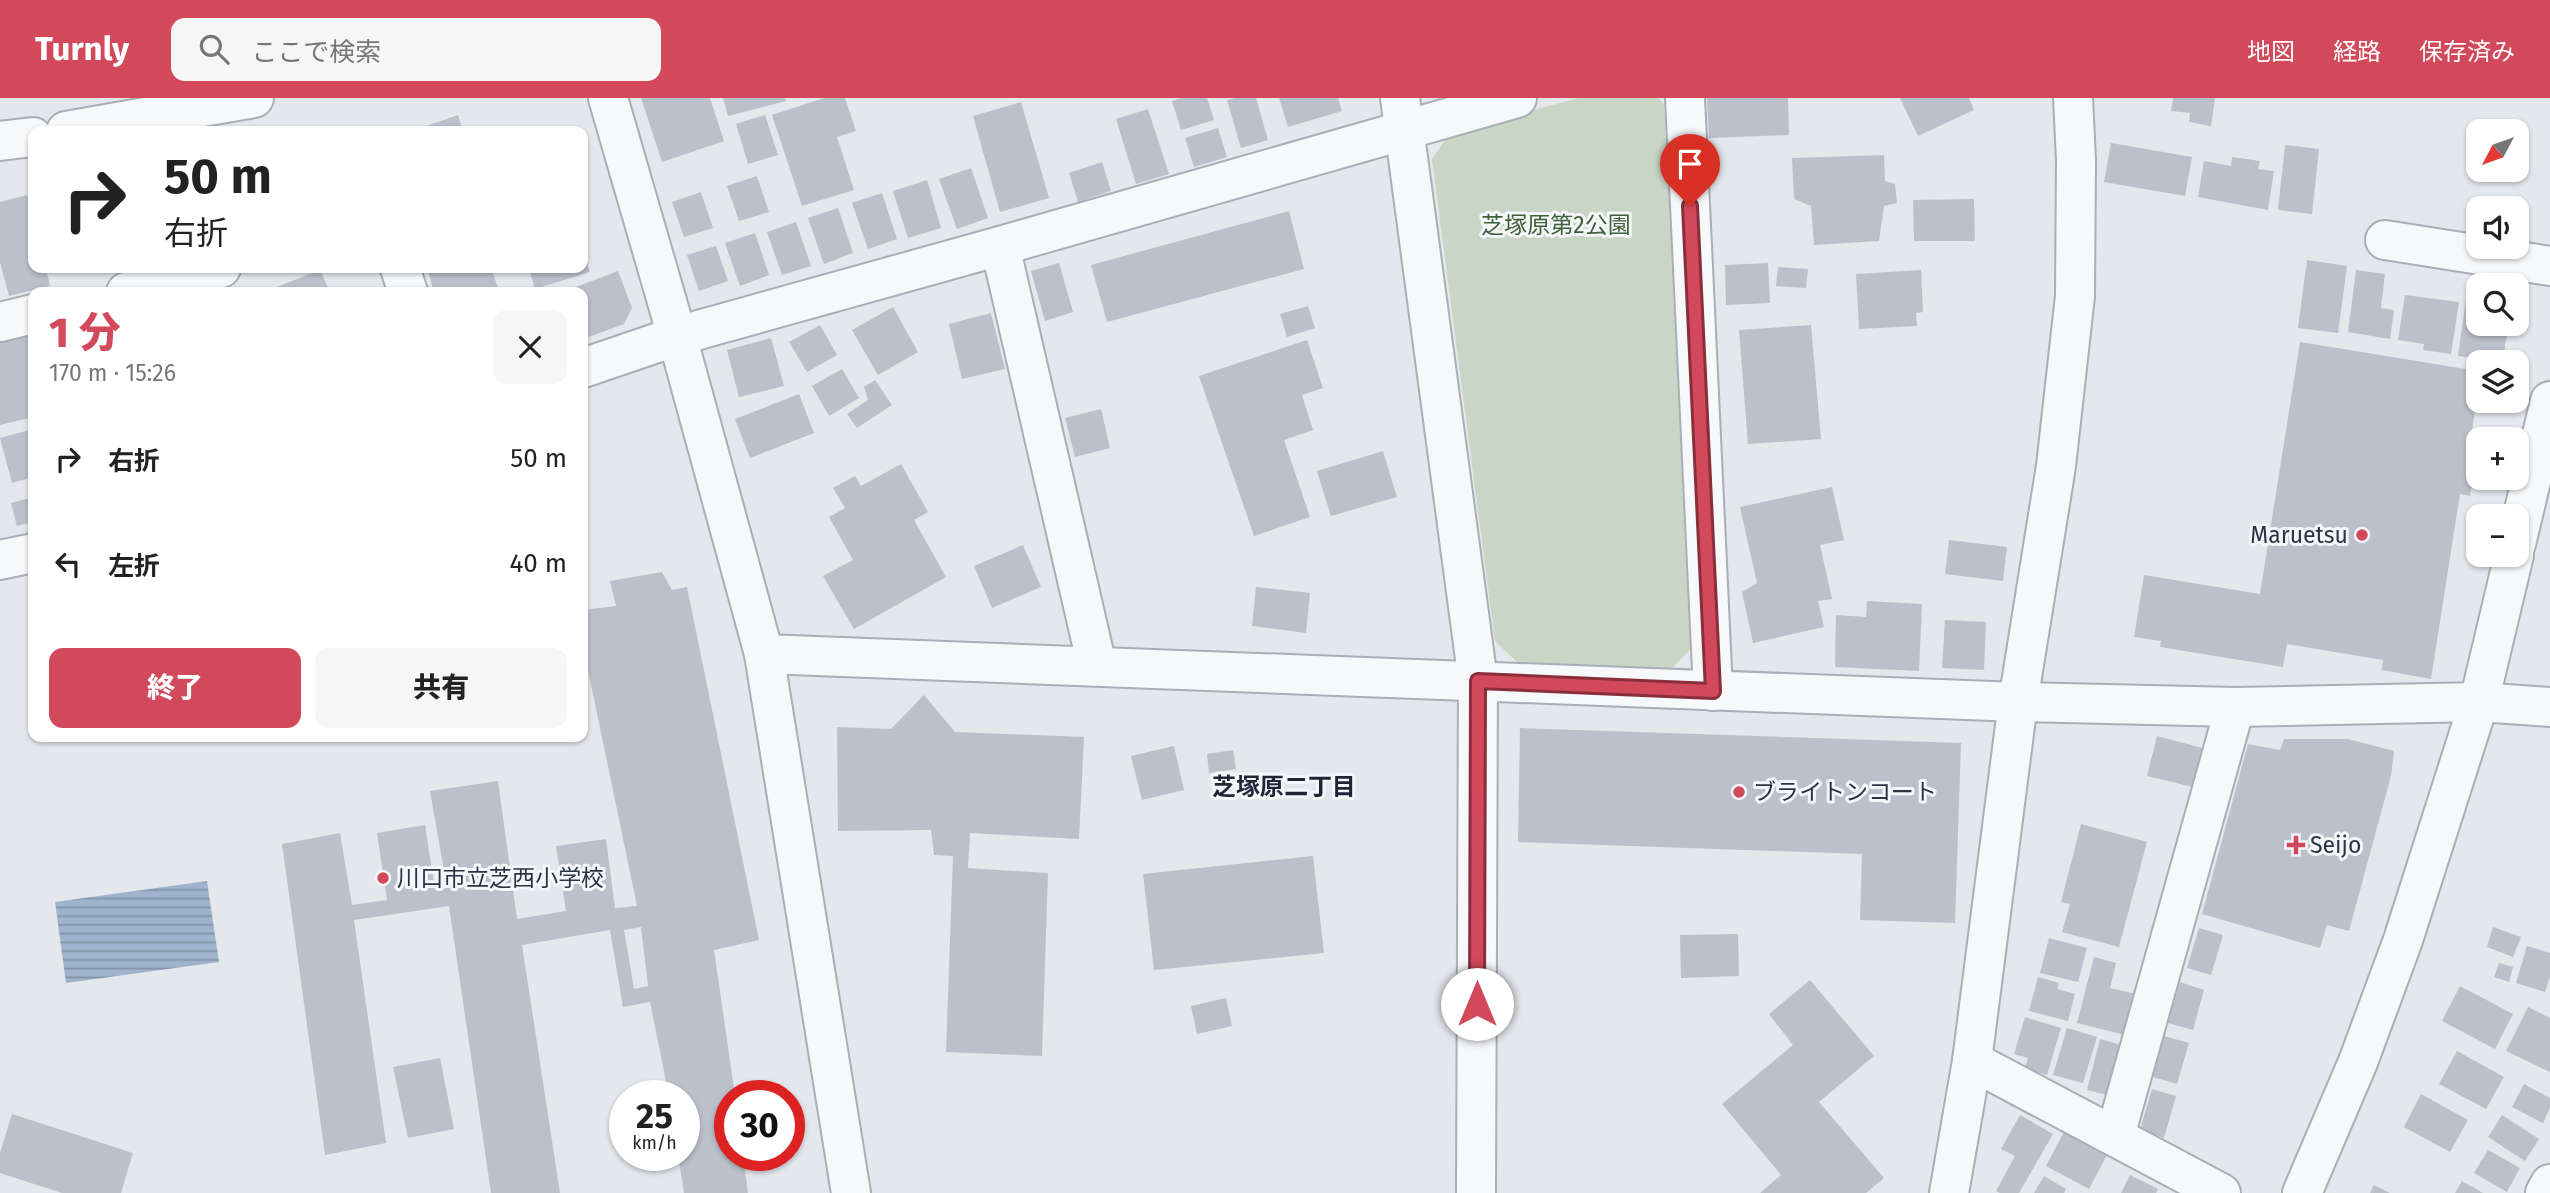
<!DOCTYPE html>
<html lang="ja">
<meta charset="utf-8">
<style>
:root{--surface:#fff;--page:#f6f6f6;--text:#222;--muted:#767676;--accent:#d1495b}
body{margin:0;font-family:"Fira Sans","Noto Sans JP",sans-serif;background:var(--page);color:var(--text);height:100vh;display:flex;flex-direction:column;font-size:26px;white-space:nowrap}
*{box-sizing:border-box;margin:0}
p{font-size:23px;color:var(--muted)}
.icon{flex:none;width:38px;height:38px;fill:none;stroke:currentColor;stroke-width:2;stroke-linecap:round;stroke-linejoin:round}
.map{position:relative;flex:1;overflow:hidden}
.drawer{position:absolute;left:28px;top:189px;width:560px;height:455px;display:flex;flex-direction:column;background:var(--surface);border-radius:14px;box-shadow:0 2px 5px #0004}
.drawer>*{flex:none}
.banner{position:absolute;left:28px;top:28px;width:560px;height:147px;border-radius:14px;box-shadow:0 2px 5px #0004;background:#fff;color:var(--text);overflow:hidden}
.needle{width:46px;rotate:229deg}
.fabs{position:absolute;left:2466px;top:21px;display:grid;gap:14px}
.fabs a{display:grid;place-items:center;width:63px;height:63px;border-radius:14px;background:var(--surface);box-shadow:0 2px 5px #0004;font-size:35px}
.speed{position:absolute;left:609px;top:982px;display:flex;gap:14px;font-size:35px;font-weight:700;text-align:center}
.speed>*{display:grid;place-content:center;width:91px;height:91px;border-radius:50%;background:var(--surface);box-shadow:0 2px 5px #0004;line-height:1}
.speed small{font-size:18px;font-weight:400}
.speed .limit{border:10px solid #d22;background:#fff;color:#111}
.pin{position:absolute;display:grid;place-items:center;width:60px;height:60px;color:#fff;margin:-72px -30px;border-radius:50% 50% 50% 0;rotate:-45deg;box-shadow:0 0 7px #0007}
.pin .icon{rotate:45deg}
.me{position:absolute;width:77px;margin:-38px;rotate:0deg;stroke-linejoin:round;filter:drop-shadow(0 0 5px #0008)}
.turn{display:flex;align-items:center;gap:24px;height:147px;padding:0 21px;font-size:32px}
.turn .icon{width:91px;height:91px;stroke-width:2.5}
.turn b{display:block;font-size:49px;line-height:60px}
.round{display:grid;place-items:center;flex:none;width:74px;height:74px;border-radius:14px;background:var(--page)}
.head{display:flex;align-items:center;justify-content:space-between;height:119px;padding:0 21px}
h1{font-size:42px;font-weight:800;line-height:52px;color:var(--accent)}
.action{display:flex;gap:14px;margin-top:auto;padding:14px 21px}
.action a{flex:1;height:80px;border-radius:14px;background:var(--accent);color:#fff;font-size:28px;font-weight:800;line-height:80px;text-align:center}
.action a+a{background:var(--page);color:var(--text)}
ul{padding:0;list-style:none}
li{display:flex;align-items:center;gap:21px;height:105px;padding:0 21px}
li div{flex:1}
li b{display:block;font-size:26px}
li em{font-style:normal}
header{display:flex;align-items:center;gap:42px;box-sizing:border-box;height:98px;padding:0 35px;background:var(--accent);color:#fff}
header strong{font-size:33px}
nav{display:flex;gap:38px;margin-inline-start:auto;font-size:24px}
.search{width:490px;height:63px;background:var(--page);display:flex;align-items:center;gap:18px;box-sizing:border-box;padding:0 24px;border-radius:14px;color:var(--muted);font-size:26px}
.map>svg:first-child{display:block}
.park{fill:#c9d6c5}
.water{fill:url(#water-rules)}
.building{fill:#bbc0ca;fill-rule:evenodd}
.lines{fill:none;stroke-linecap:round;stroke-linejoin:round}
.minor-casing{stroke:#a9aeb7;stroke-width:42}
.tertiary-casing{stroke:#a9aeb7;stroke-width:42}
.minor{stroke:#f7f8fa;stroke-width:38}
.tertiary{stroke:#f7f8fa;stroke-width:38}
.route-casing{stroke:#882f3b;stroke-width:18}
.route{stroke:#d1495b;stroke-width:12}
.poi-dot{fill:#d1495b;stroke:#f4f6f9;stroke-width:2.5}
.labels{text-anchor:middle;stroke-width:6;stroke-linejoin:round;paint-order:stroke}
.park-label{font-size:23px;fill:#3f6138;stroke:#f4f6f9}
.poi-label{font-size:23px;fill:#2b3445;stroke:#f4f6f9;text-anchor:start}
.neighbourhood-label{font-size:24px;font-weight:bold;fill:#1d2536;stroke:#f4f6f9}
</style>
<header>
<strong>Turnly</strong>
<div class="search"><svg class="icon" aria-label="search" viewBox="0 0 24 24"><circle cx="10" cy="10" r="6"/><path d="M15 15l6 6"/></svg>ここで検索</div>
<nav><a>地図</a><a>経路</a><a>保存済み</a></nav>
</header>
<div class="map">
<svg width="2550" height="1095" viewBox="0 0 2550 1095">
<defs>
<pattern id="water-rules" width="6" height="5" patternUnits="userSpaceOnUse" patternTransform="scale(1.75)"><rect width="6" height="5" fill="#9fb4cc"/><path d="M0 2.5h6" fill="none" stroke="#8293a7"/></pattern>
</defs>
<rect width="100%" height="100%" fill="#e4e7ec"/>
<polygon class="park" points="1578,0 1658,0 1664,6 1695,547 1669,573 1519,566 1495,543 1432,61 1449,36"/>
<polygon class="water" points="207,783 219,864 66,885 55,804"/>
<g class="building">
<polygon points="641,0 710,0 724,43 662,64"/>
<polygon points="723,0 785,0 786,3 728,18"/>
<polygon points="824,0 845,0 856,33 837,39 854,92 802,108 772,17"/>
<polygon points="1181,0 1207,0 1214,22 1181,32 1172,3"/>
<polygon points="1235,0 1256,0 1268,42 1241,50 1227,2"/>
<polygon points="1279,0 1338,0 1342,13 1288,29"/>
<polygon points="1707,0 1788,0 1789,37 1709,40"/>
<polygon points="1900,0 1969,0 1974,12 1918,38"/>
<polygon points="2173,0 2215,0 2211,28 2189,24 2190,15 2171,13"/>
<polygon points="1021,4 1049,100 1000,114 973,18"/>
<polygon points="1148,11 1169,76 1136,86 1116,21"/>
<polygon points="458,17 463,33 412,33"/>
<polygon points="765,17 778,57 748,66 736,26"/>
<polygon points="1218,30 1227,59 1194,69 1185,40"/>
<polygon points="2111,45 2192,59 2185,98 2104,84"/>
<polygon points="2285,47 2319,51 2312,116 2278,112"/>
<polygon points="1884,57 1885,83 1895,86 1897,105 1884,108 1879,143 1814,147 1811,108 1794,101 1792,60"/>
<polygon points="2232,59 2260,63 2258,71 2274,73 2268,112 2198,99 2204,63 2231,68"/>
<polygon points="1102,64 1111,93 1078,104 1069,75"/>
<polygon points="971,70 988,120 957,131 939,81"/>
<polygon points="757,78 769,114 739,123 727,88"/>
<polygon points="927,82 941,130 908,140 893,93"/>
<polygon points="701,94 713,130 684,139 672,104"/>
<polygon points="882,95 897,141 868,151 852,105"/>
<polygon points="27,97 33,121 33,170 46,170 50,188 9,198 0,164 0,104"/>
<polygon points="1974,101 1975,143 1914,143 1913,102"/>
<polygon points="838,110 853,155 824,166 808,120"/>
<polygon points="1289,113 1304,171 1107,224 1091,167"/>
<polygon points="796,124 811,168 782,177 767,134"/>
<polygon points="755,135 769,177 740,188 725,145"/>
<polygon points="716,148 728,183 699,193 687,157"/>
<polygon points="583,152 590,174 535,191 529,170 583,170"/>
<polygon points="2307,162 2347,168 2338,235 2298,230"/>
<polygon points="1059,165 1073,214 1045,223 1031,173"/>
<polygon points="1768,165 1770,205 1726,207 1725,167"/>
<polygon points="1778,169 1808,171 1806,190 1776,188"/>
<polygon points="427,170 491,170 499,193 434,194"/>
<polygon points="320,172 330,194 264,194"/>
<polygon points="1921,172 1923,214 1916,215 1917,228 1859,231 1856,176"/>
<polygon points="2356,172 2385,176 2381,210 2394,212 2390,241 2348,234"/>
<polygon points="618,173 632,210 624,226 583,241 583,194 563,194"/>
<polygon points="2467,194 2478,196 2478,226 2508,226 2503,264 2458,258"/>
<polygon points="2405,197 2459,204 2451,256 2423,252 2424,246 2398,242"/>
<polygon points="1308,208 1315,230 1287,239 1280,216"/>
<polygon points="893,209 918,254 878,277 852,232"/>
<polygon points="991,215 1005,271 962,281 949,226"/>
<polygon points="820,227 837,257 807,274 789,244"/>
<polygon points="1811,227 1821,341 1748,346 1739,232"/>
<polygon points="29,236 33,254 33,280 30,280 33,293 33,319 0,327 0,244"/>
<polygon points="771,240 784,288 739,299 727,252"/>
<polygon points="1307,242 1323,290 1302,297 1313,332 1284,342 1310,419 1254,438 1199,278"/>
<polygon points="2300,244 2478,273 2478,292 2469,352 2477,354 2470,398 2460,396 2431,581 2382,572 2383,562 2287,546 2283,569 2160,549 2161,543 2134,539 2144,477 2260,496"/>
<polygon points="842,271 859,300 829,318 812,288"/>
<polygon points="875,282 892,307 857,330 847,316 868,302 864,289"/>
<polygon points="799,296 814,335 750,360 735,321"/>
<polygon points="1101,311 1110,350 1075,359 1065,320"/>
<polygon points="33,331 33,379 12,385 0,340"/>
<polygon points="1383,353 1397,399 1331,418 1317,373"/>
<polygon points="901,366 928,414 914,422 946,479 854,531 823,478 853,462 829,419 845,410 833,390 855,378 861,388"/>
<polygon points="1832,389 1844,442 1820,447 1832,501 1818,503 1824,529 1753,545 1742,494 1757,485 1740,409"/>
<polygon points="33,399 33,424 17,428 11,405"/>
<polygon points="1949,442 2007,449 2003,483 1945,476"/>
<polygon points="1023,447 1041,489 992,510 974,468"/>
<path d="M662,474L672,492L687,489L759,842L714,852L735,998H730V1057H743L748,1095H684L678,1057H684V998H669L650,904L623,909L610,832L522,847L560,1095H491L449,808L354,822L386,1045L325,1057L282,746L340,735L352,807L387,802L377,735L425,727L435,792L447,790L430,693L498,683L517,821L566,813L556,748L606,741L615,810L637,808L583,548V512L616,508L610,483ZM641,829L648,888L634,891L624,832Z"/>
<polygon points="1256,489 1310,495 1306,535 1252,528"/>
<polygon points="1867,503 1922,506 1919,573 1835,569 1836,517 1866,519"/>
<polygon points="1945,522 1986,524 1984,572 1942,570"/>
<polygon points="924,597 955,634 1084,639 1079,741 970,735 968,770 1048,775 1042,958 946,954 953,758 934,757 931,732 838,733 837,629 891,631"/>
<polygon points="1520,630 1961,645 1955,825 1860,822 1862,756 1518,744"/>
<polygon points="2157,638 2210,652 2201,691 2147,678"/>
<polygon points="2284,641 2348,641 2394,653 2391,678 2349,833 2327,827 2320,850 2202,816 2248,646 2280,652"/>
<polygon points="1174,648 1184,692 1142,702 1131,658"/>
<polygon points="1233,652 1236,671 1209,675 1207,656"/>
<polygon points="2081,726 2147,744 2119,849 2062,834 2070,806 2061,804"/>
<polygon points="1313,758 1324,855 1154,872 1143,776"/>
<polygon points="2493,829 2521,839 2513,859 2487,849"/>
<polygon points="2199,830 2223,837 2211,877 2187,870"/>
<polygon points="1738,836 1739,878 1681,880 1680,837"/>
<polygon points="2049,840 2087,850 2078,884 2040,875"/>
<polygon points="2527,848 2550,855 2550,879 2545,894 2516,885"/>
<polygon points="2094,859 2116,865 2110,890 2136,896 2125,937 2077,925"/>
<polygon points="2499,865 2513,869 2509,884 2494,879"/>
<polygon points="2038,879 2059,885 2057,891 2075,896 2068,923 2029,913"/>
<polygon points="1810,882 1874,958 1819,1004 1884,1080 1866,1095 1760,1095 1781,1077 1722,1006 1793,947 1769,916"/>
<polygon points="2180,884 2204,892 2193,932 2168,925"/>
<polygon points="2460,888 2513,916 2495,951 2442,923"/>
<polygon points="1226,900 1232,928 1197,936 1191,908"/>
<polygon points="2528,909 2550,920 2550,974 2506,953"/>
<polygon points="2025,919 2061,930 2047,977 2025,971 2028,960 2014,956"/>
<polygon points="2067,930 2097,939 2083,985 2053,977"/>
<polygon points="2164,938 2189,945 2177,986 2153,979"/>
<polygon points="2100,941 2125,948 2111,998 2087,992"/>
<polygon points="2457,953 2504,979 2486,1011 2439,986"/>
<polygon points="440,960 454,1031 408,1040 393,969"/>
<polygon points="2524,986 2550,1000 2550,1010 2543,1025 2512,1009"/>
<polygon points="2152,991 2176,998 2164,1040 2140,1032"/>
<polygon points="2421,996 2468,1022 2450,1054 2404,1029"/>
<polygon points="12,1016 133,1055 121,1095 62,1095 0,1075 0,1055"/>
<polygon points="2020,1017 2053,1036 2019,1095 2000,1095 1996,1093 2015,1058 2001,1051"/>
<polygon points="2502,1017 2539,1041 2525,1063 2488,1039"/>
<polygon points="2064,1034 2107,1057 2089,1091 2046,1068"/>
<polygon points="2488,1052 2520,1070 2507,1094 2474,1075"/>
<polygon points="2130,1077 2158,1091 2156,1095 2121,1095"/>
<polygon points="2044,1078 2066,1091 2064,1095 2034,1095"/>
<polygon points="2462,1083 2483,1095 2455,1095"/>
<polygon points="2374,1087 2390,1095 2370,1095"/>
</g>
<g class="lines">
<defs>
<g id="minor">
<polyline points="1400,0 1478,583 1476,1095"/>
<polyline points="1685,0 1713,593"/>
<polyline points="2385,142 2550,168"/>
<polyline points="1000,148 1097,568"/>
<polyline points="400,170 408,194"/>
<polyline points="126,194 221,170"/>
<polyline points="0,224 33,216"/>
<polyline points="583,270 677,238 1000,148 1517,0"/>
<polyline points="0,462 33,455"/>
<polyline points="764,556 2018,604 2235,609 2479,604 2550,609"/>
<polyline points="1972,963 2221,1095"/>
<polyline points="2115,1038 2235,609"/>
<polyline points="2545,1095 2550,1086"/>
</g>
<g id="tertiary">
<polyline points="608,0 677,238 764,556 851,1095"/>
<polyline points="66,33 254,0"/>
<polyline points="0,43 33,39"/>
<polyline points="2516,446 2550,303"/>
<polyline points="1949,1095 1972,963 2018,604 2056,368 2075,198 2076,62 2073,0"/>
<polyline points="2302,1095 2358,964 2403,842 2479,604 2514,457"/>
</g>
</defs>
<use href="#minor" class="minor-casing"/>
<use href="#tertiary" class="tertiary-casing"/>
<use href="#minor" class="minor"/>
<use href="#tertiary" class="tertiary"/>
</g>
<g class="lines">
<defs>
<polyline id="route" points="1477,906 1478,583 1713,593 1690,108"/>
</defs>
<use href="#route" class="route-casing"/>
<use href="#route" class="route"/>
</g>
<g class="poi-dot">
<circle cx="2362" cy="437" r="7"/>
<circle cx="1739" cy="694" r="7"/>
<path d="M2292.5 736.5h7v7h7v7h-7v7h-7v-7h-7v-7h7z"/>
<circle cx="383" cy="780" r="7"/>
</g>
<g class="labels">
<g class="park-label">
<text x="1556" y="135">芝塚原第2公園</text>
</g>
<g class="poi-label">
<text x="2348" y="445" text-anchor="end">Maruetsu</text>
<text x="1753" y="702">ブライトンコート</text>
<text x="2310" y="755">Seijo</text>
<text x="397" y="788">川口市立芝西小学校</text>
</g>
<g class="neighbourhood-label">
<text x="1284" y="697">芝塚原二丁目</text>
</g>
</g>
</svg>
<div class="fabs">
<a><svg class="needle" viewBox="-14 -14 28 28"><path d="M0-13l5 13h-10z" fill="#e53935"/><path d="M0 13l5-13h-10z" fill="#767676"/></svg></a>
<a><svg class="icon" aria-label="sound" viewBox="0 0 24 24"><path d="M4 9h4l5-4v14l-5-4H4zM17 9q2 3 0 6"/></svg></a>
<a><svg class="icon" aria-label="search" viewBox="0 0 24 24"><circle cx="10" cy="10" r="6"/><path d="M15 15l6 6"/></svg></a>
<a><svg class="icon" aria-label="layers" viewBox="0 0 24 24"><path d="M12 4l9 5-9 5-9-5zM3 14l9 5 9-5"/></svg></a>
<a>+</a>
<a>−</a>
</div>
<div class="speed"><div>25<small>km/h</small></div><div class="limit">30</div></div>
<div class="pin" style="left:1690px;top:108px;background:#d93025"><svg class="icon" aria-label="arrive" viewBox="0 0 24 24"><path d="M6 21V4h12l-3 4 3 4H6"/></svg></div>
<svg class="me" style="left:1477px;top:906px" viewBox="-20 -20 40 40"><circle r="19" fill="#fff"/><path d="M0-13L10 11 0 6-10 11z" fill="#d1495b"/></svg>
<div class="banner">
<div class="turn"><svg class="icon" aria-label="right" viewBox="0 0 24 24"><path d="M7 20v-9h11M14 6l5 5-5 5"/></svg><div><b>50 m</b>右折</div></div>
</div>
<section class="drawer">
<div class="head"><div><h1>1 分</h1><p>170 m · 15:26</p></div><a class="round"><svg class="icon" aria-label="close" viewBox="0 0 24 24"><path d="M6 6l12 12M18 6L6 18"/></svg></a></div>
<ul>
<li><svg class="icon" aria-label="right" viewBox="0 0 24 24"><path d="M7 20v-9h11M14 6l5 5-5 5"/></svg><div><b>右折</b></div><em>50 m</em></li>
<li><svg class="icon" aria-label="left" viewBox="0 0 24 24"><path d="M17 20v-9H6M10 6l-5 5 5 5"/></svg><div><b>左折</b></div><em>40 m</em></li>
</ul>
<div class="action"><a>終了</a><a>共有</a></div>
</section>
</div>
